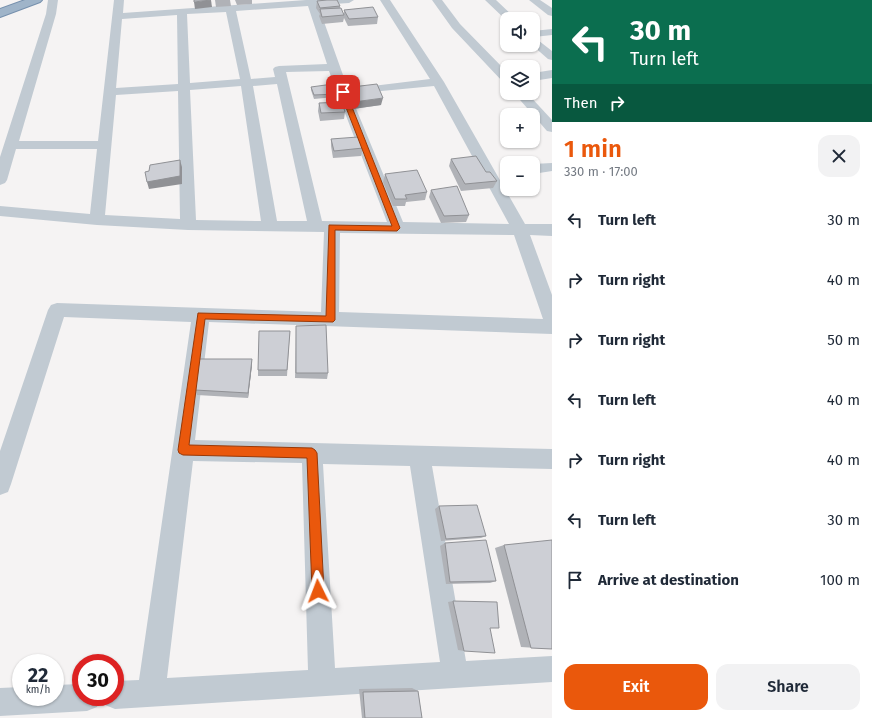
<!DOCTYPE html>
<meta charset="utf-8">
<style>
:root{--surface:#fff;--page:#f2f2f3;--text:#1f2937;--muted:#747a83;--accent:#ea580c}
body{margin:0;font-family:"Fira Sans",sans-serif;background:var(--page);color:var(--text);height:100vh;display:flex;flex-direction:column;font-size:15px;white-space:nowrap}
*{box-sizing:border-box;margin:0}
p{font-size:13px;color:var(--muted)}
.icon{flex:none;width:22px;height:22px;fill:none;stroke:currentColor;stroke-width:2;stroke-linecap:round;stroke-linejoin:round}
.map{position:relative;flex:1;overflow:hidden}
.sheet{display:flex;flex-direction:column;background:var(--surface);width:320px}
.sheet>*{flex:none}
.guide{background:#0b6e4f;color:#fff;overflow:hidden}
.buttons{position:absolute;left:500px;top:12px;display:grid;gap:8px}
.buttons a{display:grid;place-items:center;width:40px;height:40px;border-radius:8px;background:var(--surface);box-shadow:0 1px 3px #0004;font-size:20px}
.speed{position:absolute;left:12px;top:654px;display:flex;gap:8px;font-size:20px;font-weight:700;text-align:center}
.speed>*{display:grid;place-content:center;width:52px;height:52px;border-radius:50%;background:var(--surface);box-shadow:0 1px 3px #0004;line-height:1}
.speed small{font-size:10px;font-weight:400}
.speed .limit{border:6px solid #d22;background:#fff;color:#111}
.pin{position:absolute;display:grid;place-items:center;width:34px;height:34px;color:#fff;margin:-17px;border-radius:8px;box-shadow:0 2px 6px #0006}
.me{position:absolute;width:44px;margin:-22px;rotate:357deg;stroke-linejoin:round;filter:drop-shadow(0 0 3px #0008)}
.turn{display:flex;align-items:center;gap:14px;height:84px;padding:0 12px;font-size:18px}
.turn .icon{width:52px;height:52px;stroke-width:2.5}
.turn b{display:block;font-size:28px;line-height:34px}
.then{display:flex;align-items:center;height:38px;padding:0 12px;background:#0003;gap:8px;font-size:15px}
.round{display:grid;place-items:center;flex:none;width:42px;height:42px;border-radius:12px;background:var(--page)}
.summary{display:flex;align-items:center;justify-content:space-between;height:68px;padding:0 12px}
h1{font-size:24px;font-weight:600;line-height:30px;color:var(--accent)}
.cta{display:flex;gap:8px;margin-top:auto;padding:8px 12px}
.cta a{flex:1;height:46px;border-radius:12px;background:var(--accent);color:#fff;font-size:16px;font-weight:600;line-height:46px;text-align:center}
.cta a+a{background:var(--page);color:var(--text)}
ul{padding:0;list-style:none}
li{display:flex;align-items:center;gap:12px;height:60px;padding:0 12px}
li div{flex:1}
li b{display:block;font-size:15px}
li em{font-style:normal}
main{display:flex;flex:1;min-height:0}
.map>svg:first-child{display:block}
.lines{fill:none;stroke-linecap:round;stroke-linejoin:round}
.trunk-casing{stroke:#7690ad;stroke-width:2}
.minor{fill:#c1cad2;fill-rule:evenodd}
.trunk{fill:#9fb4c9;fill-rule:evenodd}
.wall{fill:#b0b2b7}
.shaded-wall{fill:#909195}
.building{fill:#cdcfd5;stroke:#909195}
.route{fill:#ea580c;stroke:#983908}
</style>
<main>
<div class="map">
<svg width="552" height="718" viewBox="0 0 552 718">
<rect width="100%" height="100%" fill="#f5f3f3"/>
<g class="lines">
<defs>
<polygon id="trunk" points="25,0 42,0 40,2 0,17 0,9"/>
</defs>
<use href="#trunk" class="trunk-casing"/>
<g class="minor">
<path d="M48,0H58L56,14L19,141H98L114,0H124L123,13L306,0H354L349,3L318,5L348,89L430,79L380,0H390L444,82L525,224H552V236L530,235L552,295V334L209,322L195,440L552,449V469L432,466L466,661L552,656V682L115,709L105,705L102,697H115V681L139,680L191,322L64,317L11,484L8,492L0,495V451L48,310L51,305L57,303L321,312L324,232L188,230L97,225L0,216V206L90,214L97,149H16L7,180L5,183L0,185V157L46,14ZM308,6L327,64L279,66L275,67L273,69L275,77L251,79L236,11ZM226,12L240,79L190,83L187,14ZM177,15L178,84L116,88L122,19ZM329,71L333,82L387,222L322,221L286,72ZM277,84L307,221H277L253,86ZM241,86L261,221L196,220L190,90ZM434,86L509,224L403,222L350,94ZM178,91L180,219L105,215L116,95ZM340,233L514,235L543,319L339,312ZM193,461L302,463L308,670L167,678ZM323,464L410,466L440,662L335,668Z"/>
<polygon points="432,0 442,0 460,24 507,72 507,83 503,82 452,28"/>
<polygon points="485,0 496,0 516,19 507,19 507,21"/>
<polygon points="529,0 540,0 552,8 552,16 548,15"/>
<polygon points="552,29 552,35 534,37 552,51 552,60 548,59 532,45 533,31"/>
<polygon points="552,70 552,78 533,81 533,73"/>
<polygon points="514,93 527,93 552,120 552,132 547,131"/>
<polygon points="552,163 552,171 533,174 533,164"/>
<polygon points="81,684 81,697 101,697 97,707 87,711 0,716 0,688 21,687 21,697 55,697 55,685"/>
</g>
<use href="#trunk" class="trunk"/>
</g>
<g class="wall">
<polygon points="215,0 230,0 231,6 216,7"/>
<polygon points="235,0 252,0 252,4 237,5"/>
<polygon points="317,1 340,6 340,8 344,14 344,10 378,17 377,24 348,26 344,18 343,22 322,24 319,16 320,14 316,8"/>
<polygon points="311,87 335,94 335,97 314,99 311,90"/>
<polygon points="352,87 381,105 353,109 349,102"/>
<polygon points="319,103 345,112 344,119 320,121 318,111"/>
<polygon points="331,139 363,148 361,156 333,158 331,146"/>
<polygon points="451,159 486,172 497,181 493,188 461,191 449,166"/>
<polygon points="385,174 427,192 425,200 406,202 405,206 393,206 383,182"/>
<polygon points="431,190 469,215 466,222 441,223 429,197"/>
<polygon points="296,326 328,373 327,379 295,378"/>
<polygon points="290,331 287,376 258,376 258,370"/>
<polygon points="252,359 252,365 248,398 197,395 195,390"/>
<polygon points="439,506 486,536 481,538 441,541 435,509"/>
<polygon points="445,543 496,581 490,583 446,584 440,546"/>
<polygon points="504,545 552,649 521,647 495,548"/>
<polygon points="453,601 464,651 458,650 448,602"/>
<polygon points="412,688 418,691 422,718 362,718 359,689"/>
</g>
<g class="shaded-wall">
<polygon points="211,0 212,7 195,9 194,2"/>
<polygon points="383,98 381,105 353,109 354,102"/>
<polygon points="180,160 182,167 182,184 149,189 147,182"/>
<polygon points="252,359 252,365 248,398 248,393"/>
</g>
<g class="building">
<polygon points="194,0 211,0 194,2"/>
<polygon points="327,0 337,0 340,6 320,8 317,1"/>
<polygon points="373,7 378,17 349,19 344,10"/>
<polygon points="341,8 344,15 322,17 320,9"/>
<polygon points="333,84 335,94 314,95 311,87"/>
<polygon points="377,84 383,98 354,102 350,95 354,95 352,87"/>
<polygon points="342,102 345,112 321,113 319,103"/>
<polygon points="358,137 363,148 334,151 331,139"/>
<polygon points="476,156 486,172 490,172 497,181 465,184 451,159"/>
<polygon points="180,160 180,176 147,182 145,172 149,171 150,165"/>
<polygon points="417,170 427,192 405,195 407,199 395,199 385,174"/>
<polygon points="457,186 469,215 444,216 431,190"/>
<polygon points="326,325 328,373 296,373 296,326"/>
<polygon points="259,331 290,331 287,370 258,370"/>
<polygon points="199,359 252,359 248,393 195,390"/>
<polygon points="477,505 486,536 446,539 439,506"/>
<polygon points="486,540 496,581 450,582 445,543"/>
<polygon points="552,540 552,649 531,648 504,545"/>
<polygon points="453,601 497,602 499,628 490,628 495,653 464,651"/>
<polygon points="418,691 422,718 365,718 363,692"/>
</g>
<polygon class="route" points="343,90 346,92 400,228 397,231 335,230 335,320 333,322 205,319 189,445 312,448 315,450 317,453 324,591 322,595 318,597 314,595 312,591 307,458 183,455 179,453 178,450 198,313 326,316 329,225 392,226 340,92"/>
</svg>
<div class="buttons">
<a><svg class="icon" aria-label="sound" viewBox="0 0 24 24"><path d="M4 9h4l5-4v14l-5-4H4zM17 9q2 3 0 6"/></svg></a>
<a><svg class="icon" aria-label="layers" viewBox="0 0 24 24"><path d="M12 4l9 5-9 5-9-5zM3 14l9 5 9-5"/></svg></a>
<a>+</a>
<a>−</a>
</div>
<div class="speed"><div>22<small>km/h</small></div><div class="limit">30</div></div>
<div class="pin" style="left:343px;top:92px;background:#d93025"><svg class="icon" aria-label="arrive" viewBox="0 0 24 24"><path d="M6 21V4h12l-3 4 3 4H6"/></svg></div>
<svg class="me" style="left:318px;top:591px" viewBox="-20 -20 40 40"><path d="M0-17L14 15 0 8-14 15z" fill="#ea580c" stroke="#fff" stroke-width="4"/></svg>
</div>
<section class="sheet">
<div class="guide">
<div class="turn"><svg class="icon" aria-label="left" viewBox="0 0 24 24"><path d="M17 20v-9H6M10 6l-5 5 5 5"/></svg><div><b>30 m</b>Turn left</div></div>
<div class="then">Then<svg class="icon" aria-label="right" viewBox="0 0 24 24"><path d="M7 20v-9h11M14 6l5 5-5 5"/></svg></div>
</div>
<div class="summary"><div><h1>1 min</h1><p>330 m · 17:00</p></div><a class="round"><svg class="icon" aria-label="close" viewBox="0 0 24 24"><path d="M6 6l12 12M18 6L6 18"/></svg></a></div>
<ul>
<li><svg class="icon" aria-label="left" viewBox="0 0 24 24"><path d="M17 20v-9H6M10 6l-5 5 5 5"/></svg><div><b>Turn left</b></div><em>30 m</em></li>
<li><svg class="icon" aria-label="right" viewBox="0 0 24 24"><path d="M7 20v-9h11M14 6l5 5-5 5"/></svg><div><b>Turn right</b></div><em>40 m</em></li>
<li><svg class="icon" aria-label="right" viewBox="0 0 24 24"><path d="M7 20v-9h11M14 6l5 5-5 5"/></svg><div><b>Turn right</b></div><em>50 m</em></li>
<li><svg class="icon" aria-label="left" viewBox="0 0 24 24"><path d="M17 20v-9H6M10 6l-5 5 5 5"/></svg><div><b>Turn left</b></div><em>40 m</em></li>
<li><svg class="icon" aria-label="right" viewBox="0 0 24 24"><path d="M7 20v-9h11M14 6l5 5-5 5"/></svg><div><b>Turn right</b></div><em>40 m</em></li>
<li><svg class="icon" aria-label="left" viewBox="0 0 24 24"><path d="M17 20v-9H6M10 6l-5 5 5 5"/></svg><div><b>Turn left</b></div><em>30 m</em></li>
<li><svg class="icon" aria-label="arrive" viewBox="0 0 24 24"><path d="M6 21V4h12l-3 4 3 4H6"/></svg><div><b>Arrive at destination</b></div><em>100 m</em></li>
</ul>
<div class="cta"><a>Exit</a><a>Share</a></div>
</section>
</main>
